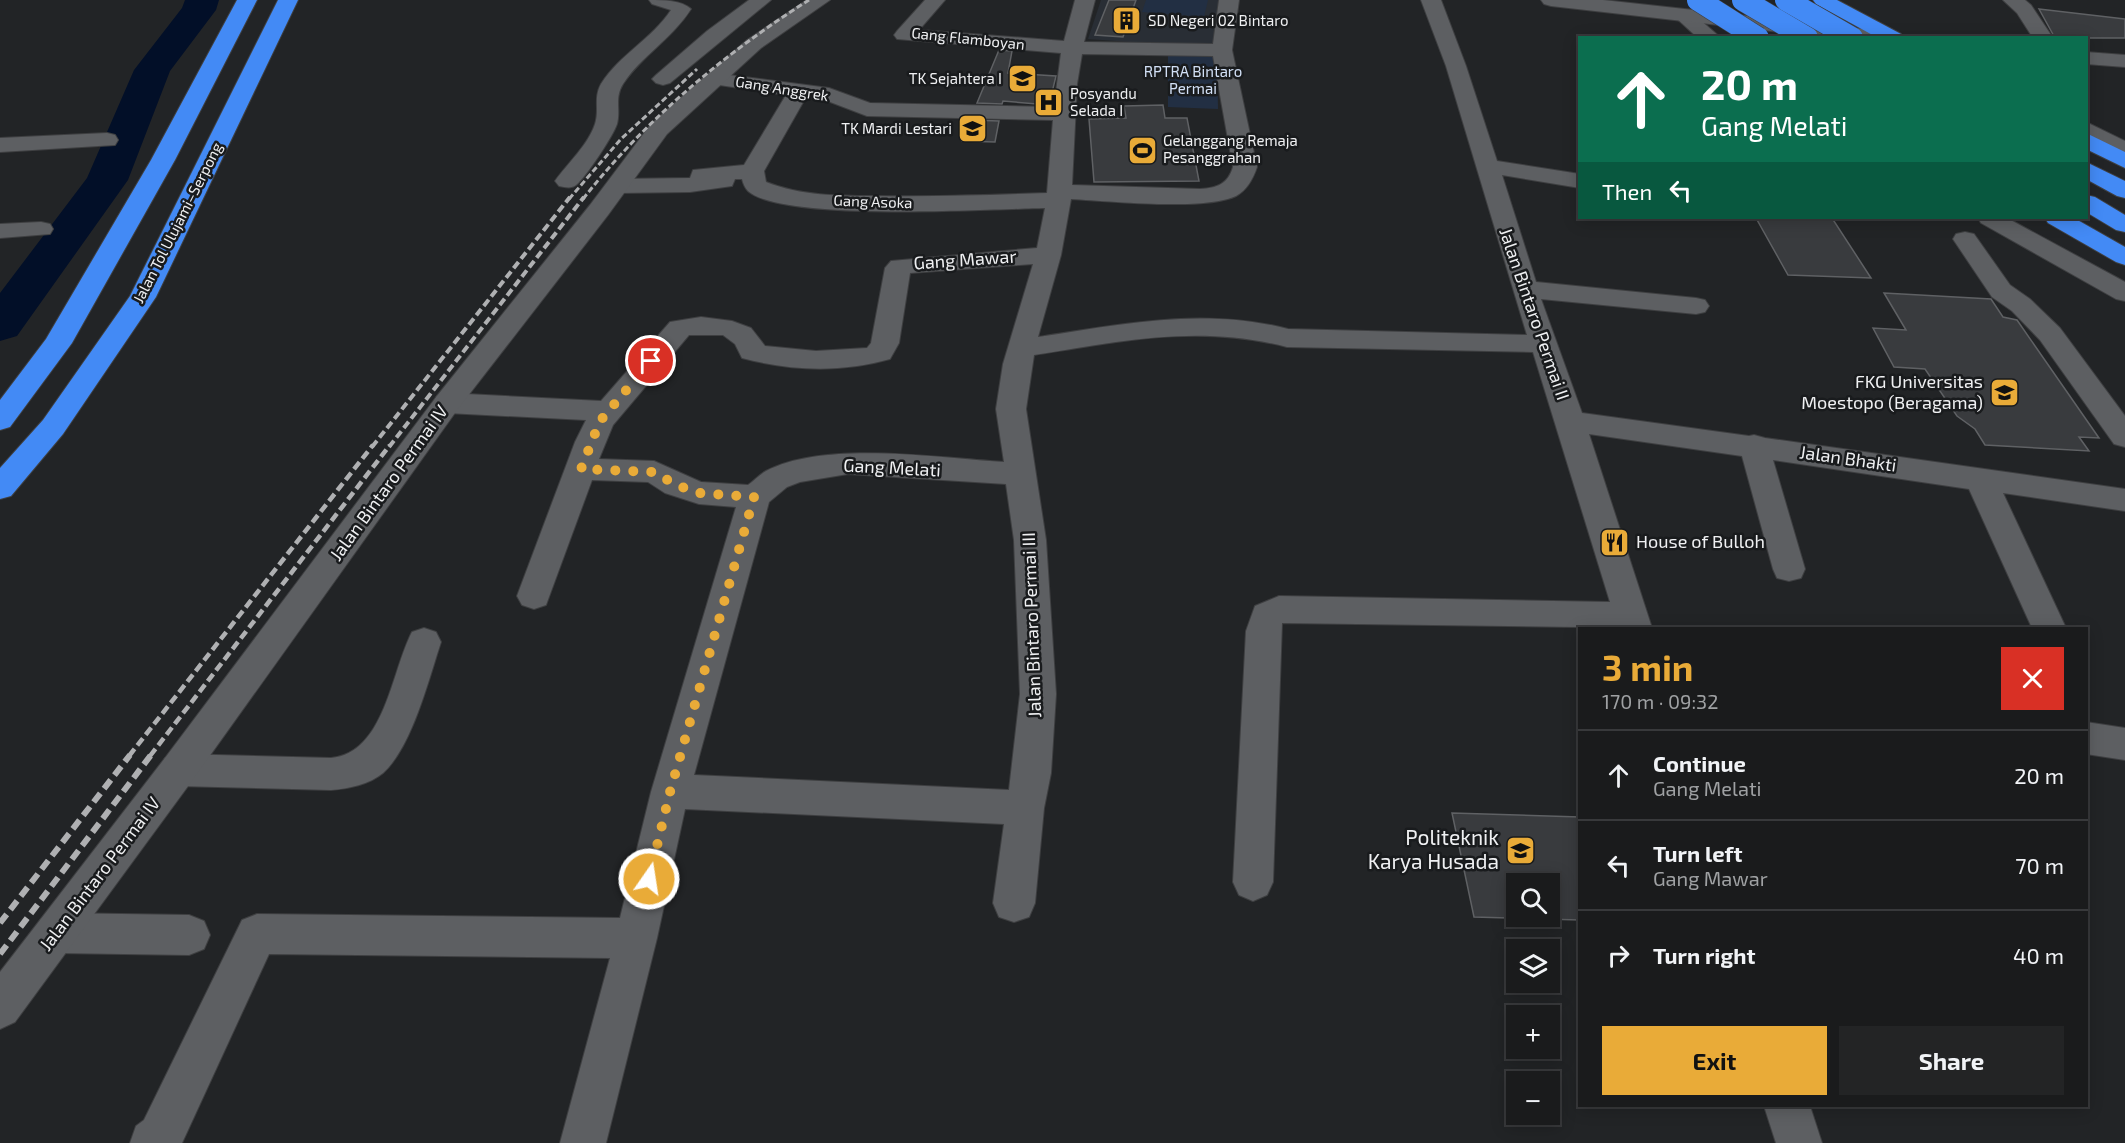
<!DOCTYPE html>
<meta charset="utf-8">
<style>
:root{--surface:#1a1b1c;--page:#232425;--text:#f1f3f6;--muted:#9fa1a3;--line:#38393b;--accent:#e9ab38}
body{margin:0;font-family:"Exo 2",sans-serif;background:var(--page);color:var(--text);height:100vh;display:flex;flex-direction:column;font-size:22px;white-space:nowrap}
*{box-sizing:border-box;margin:0}
p{font-size:20px;color:var(--muted)}
.icon{flex:none;width:33px;height:33px;fill:none;stroke:currentColor;stroke-width:2;stroke-linecap:round;stroke-linejoin:round}
.map{position:relative;flex:1;overflow:hidden}
.details{position:absolute;left:1578px;top:627px;width:510px;height:480px;display:flex;flex-direction:column;background:var(--surface);border-radius:0px;box-shadow:0 3px 15px #0003,0 0 0 2px var(--line)}
.details>*{flex:none}
.hud{position:absolute;left:1578px;top:36px;width:510px;height:183px;border-radius:0px;box-shadow:0 3px 15px #0003,0 0 0 2px var(--line);background:#0b6e4f;color:#fff;overflow:hidden}
.controls{position:absolute;left:1506px;top:873px;display:grid;gap:12px}
.controls a{display:grid;place-items:center;width:54px;height:54px;border-radius:0px;background:var(--surface);box-shadow:0 3px 15px #0003,0 0 0 2px var(--line);font-size:30px}
.pin{position:absolute;display:grid;place-items:center;width:51px;height:51px;color:#fff;margin:-26px;border:3px solid #fff;border-radius:50%;box-shadow:0 2px 6px #0007}
.me{position:absolute;width:66px;margin:-33px;rotate:13deg;stroke-linejoin:round;filter:drop-shadow(0 0 4px #0008)}
.turn{display:flex;align-items:center;gap:21px;height:126px;padding:0 24px;font-size:27px}
.turn .icon{width:78px;height:78px;stroke-width:2.5}
.turn b{display:block;font-size:42px;line-height:51px}
.then{display:flex;align-items:center;height:57px;padding:0 24px;background:#0003;gap:12px;font-size:22px}
.round{display:grid;place-items:center;flex:none;width:63px;height:63px;border-radius:0px;background:var(--page)}
.head{display:flex;align-items:center;justify-content:space-between;height:102px;padding:0 24px}
h1{font-size:36px;font-weight:700;line-height:45px;color:var(--accent)}
.cta{display:flex;gap:12px;margin-top:auto;padding:12px 24px}
.cta a{flex:1;height:69px;border-radius:0px;background:var(--accent);color:#111;font-size:24px;font-weight:700;line-height:69px;text-align:center}
.cta a+a{background:var(--page);color:var(--text)}
ul{padding:0;list-style:none}
li{display:flex;align-items:center;gap:18px;height:90px;padding:0 24px;border-top:2px solid var(--line)}
li div{flex:1}
li b{display:block;font-size:22px}
li em{font-style:normal}
.map>svg:first-child{display:block}
.built{fill:#292e35}
.green{fill:#222f43}
.lines{fill:none;stroke-linecap:round;stroke-linejoin:round}
.river{fill:#020f28;fill-rule:evenodd}
.building{fill:#393b3e;stroke:#5f6164;stroke-width:1.5;fill-rule:evenodd}
.minor-casing{stroke:#3e3f41;stroke-width:2}
.tertiary-casing{stroke:#3e3f41;stroke-width:2}
.secondary-casing{stroke:#3e3f41;stroke-width:2}
.motorway-casing{stroke:#3e3f41;stroke-width:2}
.minor{fill:#5d5f62;fill-rule:evenodd}
.tertiary{fill:#5d5f62;fill-rule:evenodd}
.secondary{fill:#5d5f62;fill-rule:evenodd}
.motorway{fill:#438af5;fill-rule:evenodd}
.rail-far3{stroke:#afb0b2;stroke-width:3;stroke-dasharray:6 3;stroke-linecap:butt}
.rail-far2{stroke:#afb0b2;stroke-width:4;stroke-dasharray:8 4;stroke-linecap:butt}
.rail-far1{stroke:#afb0b2;stroke-width:4.5;stroke-dasharray:9 4.5;stroke-linecap:butt}
.rail{stroke:#afb0b2;stroke-width:6;stroke-dasharray:11 6;stroke-linecap:butt}
.motorway-bridge-casing{stroke:#3e3f41;stroke-width:23;stroke-linecap:butt}
.motorway-bridge{stroke:#438af5;stroke-width:22}
.route{stroke:#e9ab38;stroke-width:10;stroke-dasharray:0 18}
.labels{text-anchor:middle;stroke-width:5;stroke-linejoin:round;paint-order:stroke}
.far-poi-label{font-size:15px;fill:#eff0f2;stroke:#191b1d;text-anchor:start}
.far-street-label{font-size:15px;fill:#eff0f2;stroke:#191b1d}
.far-park-label{font-size:15px;fill:#d2e0f6;stroke:#191b1d}
.street-label{font-size:18px;fill:#eff0f2;stroke:#191b1d}
.poi-label{font-size:18px;fill:#eff0f2;stroke:#191b1d;text-anchor:end}
.near-poi-label{font-size:21px;fill:#eff0f2;stroke:#191b1d;text-anchor:end}
</style>
<div class="map">
<svg width="2125" height="1143" viewBox="0 0 2125 1143">
<rect width="100%" height="100%" fill="#222426"/>
<polygon class="built" points="1101,0 1222,0 1213,48 1088,39"/>
<g class="green">
<polygon points="1146,0 1208,0 1204,17 1142,12"/>
<polygon points="1168,52 1217,54 1218,109 1168,107"/>
</g>
<g class="lines">
<polygon class="river" points="185,0 219,0 216,10 170,71 128,180 17,336 0,341 0,293 87,178 134,70 182,8"/>
</g>
<g class="building">
<polygon points="1109,0 1136,0 1123,37 1095,35"/>
<polygon points="2039,9 2125,19 2125,38 2055,38"/>
<polygon points="999,50 1012,51 1008,73 1056,76 1049,105 1003,101 1002,104 977,103"/>
<polygon points="1163,105 1165,118 1187,118 1199,181 1094,182 1089,119 1126,118 1124,106"/>
<polygon points="970,120 999,121 995,142 962,141"/>
<polygon points="1756,218 1832,218 1871,278 1788,275"/>
<polygon points="1884,293 1991,299 2003,317 2017,320 2099,438 2079,437 2089,451 1985,445 1975,429 1957,416 1925,369 1894,367 1873,328 1906,330"/>
<path d="M1452,813L1580,817V920L1474,917ZM1516,884H1550V916H1516Z"/>
</g>
<g class="lines">
<defs>
<g id="minor">
<path d="M649,0C664,0 681,0 691,9C671,40 641,56 623,84C614,98 621,110 617,124C613,136 586,177 576,185C571,189 565,187 559,186L555,181C568,163 588,145 595,124C600,110 593,98 601,84C619,55 652,39 671,10L652,4Z"/>
<polygon points="749,0 771,0 670,83 663,85 656,83 652,79 656,75 707,31"/>
<path d="M925,0H945L919,30L1064,41L1075,0H1095L1084,42L1213,44L1219,0H1239L1232,50L1257,167C1253,179 1247,190 1236,196C1205,211 1109,201 1071,199L1061,255L1038,337C1121,324 1205,307 1288,329L1527,335L1446,66L1421,0H1441L1466,66L1497,161L1580,174V188L1502,175L1536,282L1696,298L1705,300L1709,306L1705,312L1696,314L1541,299L1582,413L1749,436L1754,435L1765,438L2125,489V511L2003,493L2066,628H2032L1969,489L1773,460L1805,569L1801,578L1789,581L1777,578L1773,569L1742,456L1589,434L1652,628L1282,623L1273,882L1267,895L1253,901L1239,895L1233,882L1246,631L1255,606L1279,596L1610,602L1533,352L1287,347C1199,324 1121,341 1034,355L1026,409L1046,540L1056,694L1051,773L1044,808L1035,903L1029,917L1014,922L999,917L993,903L1004,824L685,809L657,938L606,1143H560L610,958L269,954L182,1143H130L136,1126L144,1120L242,920L257,914L620,918L651,792L736,507L699,504L665,493L648,482L592,480L546,605L534,609L522,605L517,596L575,442L586,420L447,413L437,410L433,403L437,396L447,393L601,401L670,322L701,317L732,321L751,328L765,346L816,351L867,348L871,343L885,268L891,261L1037,248L1045,208C993,209 782,222 748,191C745,188 743,183 742,179H735L732,186L690,192L617,193L609,191L605,186L609,181L617,179L690,178L693,170L744,165L786,95L706,83L702,79L706,75L713,73L829,88L870,103L1054,107L1061,53L897,39L894,35L897,31ZM1082,54L1213,56L1233,167C1228,184 1217,188 1200,189L1072,185L1077,84ZM806,97L825,100L867,116L1053,120L1047,193C990,195 933,197 876,196C839,196 801,196 766,182L764,171ZM1033,264L1003,364L996,409L1004,462C938,458 825,440 766,471C760,474 754,481 748,485L701,482L654,461L599,459L613,425L689,335H723L735,344L742,358C791,371 841,373 890,359L899,343L910,273ZM848,474L1006,484L1014,540L1020,694L1009,790L694,775L769,502L787,487L800,482Z"/>
<polygon points="2003,0 2025,0 2031,5 2053,38 2033,38 2017,13"/>
<polygon points="1684,10 1691,12 1721,38 1698,38 1674,16 1677,12"/>
<polygon points="2086,122 2125,141 2125,157 2086,138"/>
<polygon points="107,133 115,135 118,140 115,145 0,152 0,138"/>
<polygon points="1978,218 2007,218 2125,282 2125,301 2116,299 1981,223"/>
<polygon points="41,222 50,224 53,229 50,234 0,238 0,224"/>
<polygon points="1965,232 1974,234 2010,285 2030,299 2060,328 2125,416 2125,447 2114,444 2040,340 2012,311 1992,297 1953,239 1956,234"/>
<path d="M424,628L436,632L441,642C429,678 412,747 383,773C370,784 348,789 331,790L178,786L165,782L159,770L165,758L178,754L331,758C385,753 391,672 412,632Z"/>
<polygon points="2086,722 2125,728 2125,760 2086,754"/>
<polygon points="56,913 189,915 204,921 210,935 204,949 189,955 56,953 41,947 35,933 41,919"/>
<polygon points="1764,1106 1810,1106 1822,1143 1776,1143"/>
</g>
<polygon id="tertiary" points="807,0 830,0 761,48 667,134 608,215 457,410 191,782 15,1022 0,1029 0,972 165,758 437,396 590,205 651,124 747,40"/>
<g id="secondary">
<polygon points="1541,0 1603,0 1892,32 1899,34 1902,38 1834,38 1551,6 1544,4"/>
<polygon points="2086,52 2125,55 2125,67 2086,64"/>
</g>
<g id="motorway">
<polygon points="237,0 257,0 175,160 72,343 10,427 0,430 0,400 46,339 151,160"/>
<polygon points="278,0 298,0 156,297 63,434 11,496 0,499 0,468 43,420 130,296"/>
<polygon points="1813,0 1837,0 1901,34 1904,38 1878,38 1816,4"/>
<polygon points="2086,133 2125,152 2125,168 2086,149"/>
<polygon points="2086,162 2125,181 2125,198 2117,196 2086,179"/>
<polygon points="2086,195 2095,197 2125,215 2125,232 2116,230 2086,212"/>
<polygon points="2045,218 2074,218 2125,247 2125,265 2116,262 2048,223"/>
</g>
</defs>
<use href="#minor" class="minor-casing"/>
<use href="#tertiary" class="tertiary-casing"/>
<use href="#secondary" class="secondary-casing"/>
<use href="#motorway" class="motorway-casing"/>
<use href="#minor" class="minor"/>
<use href="#tertiary" class="tertiary"/>
<use href="#secondary" class="secondary"/>
<use href="#motorway" class="motorway"/>
<g class="rail-far3">
<polyline points="569,199 621,139 697,69"/>
<path d="M583,199C645,120 725,53 809,0"/>
</g>
<g class="rail-far2">
<polyline points="372,447 570,197"/>
<polyline points="389,447 584,197"/>
</g>
<g class="rail-far1">
<polyline points="129,756 373,445"/>
<polyline points="150,756 390,445"/>
</g>
<g class="rail">
<polyline points="0,923 130,755"/>
<polyline points="0,954 151,755"/>
</g>
<defs>
<g id="motorway-bridge">
<polyline points="1698,0 1758,38"/>
<polyline points="1743,0 1807,38"/>
<polyline points="1786,0 1852,38"/>
</g>
</defs>
<use href="#motorway-bridge" class="motorway-bridge-casing"/>
<use href="#motorway-bridge" class="motorway-bridge"/>
</g>
<g class="lines">
<polyline class="route" points="649,879 670,792 754,497 699,493 676,485 654,472 581,469 600,421 651,361"/>
</g>
<defs>
<symbol id="building-square" viewBox="-11 -11 22 22"><rect x="-9" y="-9" width="18" height="18" rx="4" fill="#e9ab38" stroke="#191b1d"/><path d="M-4-6H4V6H1V3H-1V6H-4ZM-2.5-4.3h1.7v1.8h-1.7ZM.8-4.3h1.7v1.8H.8ZM-2.5-1h1.7V.8h-1.7ZM.8-1h1.7V.8H.8Z" fill="#111"/></symbol>
<symbol id="school-square" viewBox="-11 -11 22 22"><rect x="-9" y="-9" width="18" height="18" rx="4" fill="#e9ab38" stroke="#191b1d"/><path d="M0-5L7-2L0 1L-7-2ZM-4 1L0 2.5L4 1V4Q0 6-4 4Z" fill="#111"/></symbol>
<symbol id="hospital-square" viewBox="-11 -11 22 22"><rect x="-9" y="-9" width="18" height="18" rx="4" fill="#e9ab38" stroke="#191b1d"/><path d="M-5-5h3v3.5h4V-5h3V5h-3V1.5h-4V5h-3Z" fill="#111"/></symbol>
<symbol id="stadium-square" viewBox="-11 -11 22 22"><rect x="-9" y="-9" width="18" height="18" rx="4" fill="#e9ab38" stroke="#191b1d"/><path d="M0-5a6.5 5 0 1 0 0 10a6.5 5 0 1 0 0-10ZM-3.5-1.8h7v3.6h-7Z" fill="#111"/></symbol>
<symbol id="university-square" viewBox="-11 -11 22 22"><rect x="-9" y="-9" width="18" height="18" rx="4" fill="#e9ab38" stroke="#191b1d"/><path d="M0-5L7-2L0 1L-7-2ZM-4 1L0 2.5L4 1V4Q0 6-4 4Z" fill="#111"/></symbol>
<symbol id="restaurant-square" viewBox="-11 -11 22 22"><rect x="-9" y="-9" width="18" height="18" rx="4" fill="#e9ab38" stroke="#191b1d"/><path d="M-5-6h1v4h1v-4h1v4h1v-4h1v5L-1.5 .5V6h-2V.5L-5-1ZM5-6V6H3V1.5H1.5Q1.5-4 5-6Z" fill="#111"/></symbol>
</defs>
<g fill-rule="evenodd">
<use href="#building-square" x="1110" y="4" width="33" height="33"/>
<use href="#school-square" x="1006" y="62" width="33" height="33"/>
<use href="#hospital-square" x="1032" y="86" width="33" height="33"/>
<use href="#school-square" x="956" y="112" width="33" height="33"/>
<use href="#stadium-square" x="1126" y="134" width="33" height="33"/>
<use href="#university-square" x="1988" y="376" width="33" height="33"/>
<use href="#restaurant-square" x="1598" y="526" width="33" height="33"/>
<use href="#university-square" x="1504" y="834" width="33" height="33"/>
</g>
<g class="labels">
<g class="far-poi-label">
<text x="1148" y="26">SD Negeri 02 Bintaro</text>
<text x="1002" y="84" text-anchor="end">TK Sejahtera I</text>
<text x="1070" y="99">Posyandu<tspan x="1070" dy="17">Selada I</tspan></text>
<text x="952" y="134" text-anchor="end">TK Mardi Lestari</text>
<text x="1163" y="146">Gelanggang Remaja<tspan x="1163" dy="17">Pesanggrahan</tspan></text>
</g>
<g class="far-street-label">
<text transform="translate(968 39) rotate(6)" y="5">Gang Flamboyan</text>
<text transform="translate(782 89) rotate(9)" y="5">Gang Anggrek</text>
<text transform="translate(873 202) rotate(2)" y="5">Gang Asoka</text>
<text transform="translate(178 223) rotate(-63)" y="5">Jalan Tol Ulujami–Serpong</text>
</g>
<g class="far-park-label">
<text x="1193" y="77">RPTRA Bintaro<tspan x="1193" dy="17">Permai</tspan></text>
</g>
<g class="street-label">
<text transform="translate(965 260) rotate(-4)" y="6">Gang Mawar</text>
<text transform="translate(1534 314) rotate(71)" y="6">Jalan Bintaro Permai II</text>
<text transform="translate(1848 459) rotate(8)" y="6">Jalan Bhakti</text>
<text transform="translate(892 468) rotate(3)" y="6">Gang Melati</text>
<text transform="translate(389 483) rotate(-54)" y="6">Jalan Bintaro Permai IV</text>
<text transform="translate(1032 625) rotate(-92)" y="6">Jalan Bintaro Permai III</text>
<text transform="translate(100 874) rotate(-53)" y="6">Jalan Bintaro Permai IV</text>
</g>
<g class="poi-label">
<text x="1983" y="388">FKG Universitas<tspan x="1983" dy="21">Moestopo (Beragama)</tspan></text>
<text x="1636" y="548" text-anchor="start">House of Bulloh</text>
</g>
<g class="near-poi-label">
<text x="1499" y="845">Politeknik<tspan x="1499" dy="24">Karya Husada</tspan></text>
</g>
</g>
</svg>
<div class="controls">
<a><svg class="icon" aria-label="search" viewBox="0 0 24 24"><circle cx="10" cy="10" r="6"/><path d="M15 15l6 6"/></svg></a>
<a><svg class="icon" aria-label="layers" viewBox="0 0 24 24"><path d="M12 4l9 5-9 5-9-5zM3 14l9 5 9-5"/></svg></a>
<a>+</a>
<a>−</a>
</div>
<div class="pin" style="left:651px;top:361px;background:#d93025"><svg class="icon" aria-label="arrive" viewBox="0 0 24 24"><path d="M6 21V4h12l-3 4 3 4H6"/></svg></div>
<svg class="me" style="left:649px;top:879px" viewBox="-20 -20 40 40"><circle r="17" fill="#e9ab38" stroke="#fff" stroke-width="3"/><path d="M0-11L8 9 0 5-8 9z" fill="#fff"/></svg>
<div class="hud">
<div class="turn"><svg class="icon" aria-label="ahead" viewBox="0 0 24 24"><path d="M12 20V5M6 11l6-6 6 6"/></svg><div><b>20 m</b>Gang Melati</div></div>
<div class="then">Then<svg class="icon" aria-label="left" viewBox="0 0 24 24"><path d="M17 20v-9H6M10 6l-5 5 5 5"/></svg></div>
</div>
<section class="details">
<div class="head"><div><h1>3 min</h1><p>170 m · 09:32</p></div><a class="round" style="background:#d93025;color:#fff"><svg class="icon" aria-label="close" viewBox="0 0 24 24"><path d="M6 6l12 12M18 6L6 18"/></svg></a></div>
<ul>
<li><svg class="icon" aria-label="ahead" viewBox="0 0 24 24"><path d="M12 20V5M6 11l6-6 6 6"/></svg><div><b>Continue</b><p>Gang Melati</p></div><em>20 m</em></li>
<li><svg class="icon" aria-label="left" viewBox="0 0 24 24"><path d="M17 20v-9H6M10 6l-5 5 5 5"/></svg><div><b>Turn left</b><p>Gang Mawar</p></div><em>70 m</em></li>
<li><svg class="icon" aria-label="right" viewBox="0 0 24 24"><path d="M7 20v-9h11M14 6l5 5-5 5"/></svg><div><b>Turn right</b></div><em>40 m</em></li>
</ul>
<div class="cta"><a>Exit</a><a>Share</a></div>
</section>
</div>
